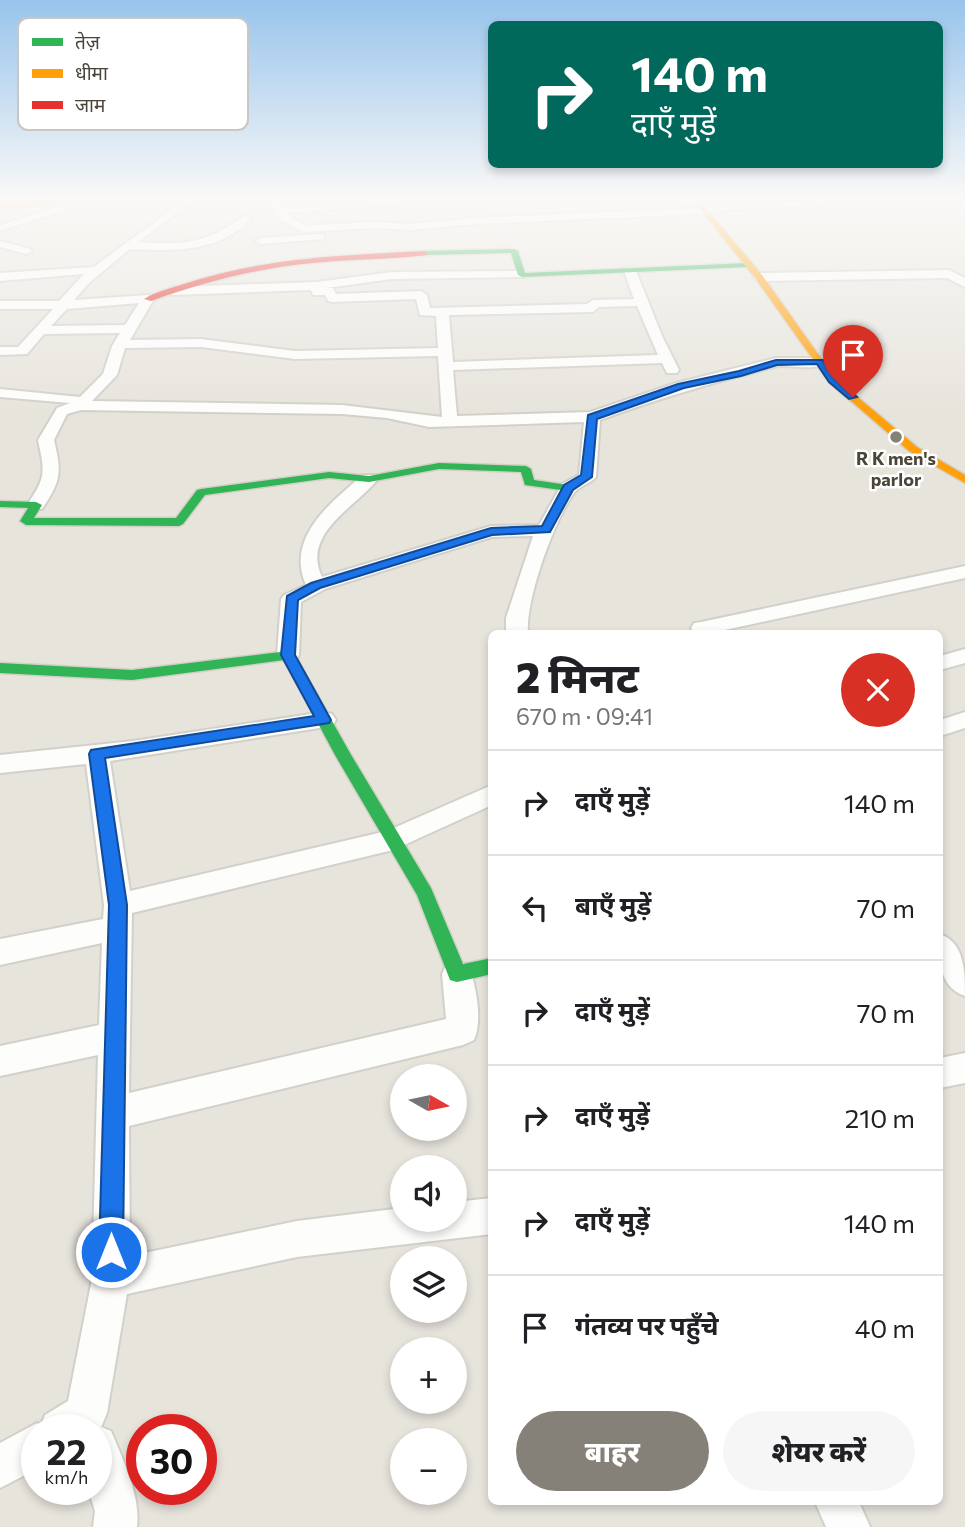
<!DOCTYPE html>
<html lang="hi">
<meta charset="utf-8">
<style>
:root{--surface:#fff;--page:#f6f6f6;--text:#202124;--muted:#757577;--line:#e0e0e0;--accent:#868178}
body{margin:0;font-family:Commissioner,"Noto Sans Devanagari",sans-serif;background:var(--page);color:var(--text);height:100vh;display:flex;flex-direction:column;font-size:26px;white-space:nowrap}
*{box-sizing:border-box;margin:0}
p{font-size:23px;color:var(--muted)}
.icon{flex:none;width:38px;height:38px;fill:none;stroke:currentColor;stroke-width:2;stroke-linecap:round;stroke-linejoin:round}
.map{position:relative;flex:1;overflow:hidden}
.sheet{position:absolute;left:488px;top:630px;width:455px;height:875px;display:flex;flex-direction:column;background:var(--surface);border-radius:10px;box-shadow:0 4px 10px #0003}
.sheet>*{flex:none}
.top-card{position:absolute;left:488px;top:21px;width:455px;height:147px;border-radius:10px;box-shadow:0 4px 10px #0003;background:#00695c;color:#fff;overflow:hidden}
.needle{width:46px;rotate:99deg}
.controls{position:absolute;left:390px;top:1064px;display:grid;gap:14px}
.controls a{display:grid;place-items:center;width:77px;height:77px;border-radius:50%;background:var(--surface);box-shadow:0 4px 10px #0003;font-size:35px}
.speed{position:absolute;left:21px;top:1414px;display:flex;gap:14px;font-size:35px;font-weight:700;text-align:center}
.speed>*{display:grid;place-content:center;width:91px;height:91px;border-radius:50%;background:var(--surface);box-shadow:0 4px 10px #0003;line-height:1}
.speed small{font-size:18px;font-weight:400}
.speed .limit{border:10px solid #d22;background:#fff;color:#111}
.pin{position:absolute;display:grid;place-items:center;width:60px;height:60px;color:#fff;margin:-72px -30px;border-radius:50% 50% 50% 0;rotate:-45deg;box-shadow:0 0 7px #0007}
.pin .icon{rotate:45deg}
.me{position:absolute;width:77px;margin:-38px;rotate:0deg;stroke-linejoin:round;filter:drop-shadow(0 0 5px #0008)}
.turn{display:flex;align-items:center;gap:24px;height:147px;padding:0 28px;font-size:32px}
.turn .icon{width:91px;height:91px;stroke-width:2.5}
.turn b{display:block;font-size:49px;line-height:60px}
.round{display:grid;place-items:center;flex:none;width:74px;height:74px;border-radius:37px;background:var(--page)}
.head{display:flex;align-items:center;justify-content:space-between;height:119px;padding:0 28px}
h1{font-size:42px;font-weight:800;line-height:52px}
.primary-button{display:flex;gap:14px;margin-top:auto;padding:14px 28px}
.primary-button a{flex:1;height:80px;border-radius:42px;background:var(--accent);color:#fff;font-size:28px;font-weight:800;line-height:80px;text-align:center}
.primary-button a+a{background:var(--page);color:var(--text)}
ul{padding:0;list-style:none}
li{display:flex;align-items:center;gap:21px;height:105px;padding:0 28px;border-top:2px solid var(--line)}
li div{flex:1}
li b{display:block;font-size:26px}
li em{font-style:normal}
.map>svg:first-child{display:block}
.residential{fill:#e7e4dc;fill-rule:evenodd}
.lines{fill:none;stroke-linecap:round;stroke-linejoin:round}
.street-casing{stroke:#d2d0cb;stroke-width:4}
.fast-casing{stroke:#d3cfc5;stroke-width:3}
.slow-casing{stroke:#d3cfc5;stroke-width:3}
.jam-casing{stroke:#d3cfc5;stroke-width:3}
.street{fill:#fdfdfc;fill-rule:evenodd}
.fast{fill:#30b455;fill-rule:evenodd}
.slow{fill:#ff9f0a;fill-rule:evenodd}
.jam{fill:#e5322d;fill-rule:evenodd}
.route{fill:#1a73e8;stroke:#114b97;stroke-width:2}
.poi-dot{fill:#868178;stroke:#fff;stroke-width:2.5}
.labels{text-anchor:middle;stroke-width:5;stroke-linejoin:round;paint-order:stroke}
.far-poi-label{font-size:18px;font-weight:bold;fill:#4b4439;stroke:#fff}
.key{fill:#fff;stroke:#c9c7c4;stroke-width:2}
.key-label{font-size:19px;fill:#4b4439}
</style>
<div class="map">
<svg width="965" height="1527" viewBox="0 0 965 1527">
<rect width="100%" height="100%" fill="#f4f2ee"/>
<path class="residential" d="M0,200H965V1527H0ZM492,634H940V1502H492ZM402,1076H455V1129H402ZM402,1167H455V1220H402ZM402,1258H455V1311H402ZM402,1349H455V1402H402ZM37,1430H96V1489H37ZM142,1430H201V1489H142ZM402,1440H455V1493H402Z"/>
<g class="lines">
<defs>
<g id="street">
<polygon points="81,200 90,202 0,231 0,225"/>
<path d="M184,200H195L138,242C183,245 207,244 243,216L252,218C219,253 175,251 130,249L90,282L74,300L148,295L154,299L130,340L201,339L295,351L438,348L436,316L420,315L416,299L332,302L328,301L325,295H313L311,290L173,295L167,291L173,287L317,282L392,272L522,271L528,275L526,277L392,279L326,288H333L336,294L421,291L427,295L430,308L587,304L593,300L634,299L624,271L630,267L636,271L662,336L679,370L677,373H667L662,363L453,370L457,416L590,412L676,383L776,358H819L826,362C814,373 789,363 774,367C715,382 657,399 600,420L596,477C590,484 579,486 574,493C554,521 525,600 528,634H506V618L533,536L492,537L325,589L301,602L299,655L296,660H280L277,655L281,599L284,595L306,585C285,538 330,503 363,475H375L378,479C356,507 301,533 322,577L491,526L539,525L562,484L579,475L584,422L429,427L387,418L342,414L81,410L67,414L54,440C62,473 61,481 42,509H30L27,505C46,477 45,473 38,440L57,408L70,403L0,397V389L80,397L103,374L112,346L120,333L44,334L27,354L0,355V347H18L53,309H0V301H59L84,274L0,281V273L94,267ZM139,303L125,325L51,326L67,309ZM637,306L658,355L453,362L449,315L593,312L599,307ZM201,347L295,359L438,356L442,417L342,405L92,401L117,375L125,348Z"/>
<polygon points="272,200 282,200 282,207 373,200 419,200 414,203 286,213 305,226 373,222 411,224 474,218 696,208 701,205 856,200 851,203 708,211 703,214 474,224 411,230 373,228 303,232 279,219 270,203"/>
<polygon points="320,234 324,235 324,239 260,244 255,241 260,238"/>
<polygon points="0,241 30,249 32,251 26,254 0,247"/>
<polygon points="949,270 965,278 965,287 947,278 759,281 753,277 759,273"/>
<polygon points="965,566 965,578 706,634 694,633 691,628 694,623 701,622"/>
<polygon points="965,649 965,663 940,670 940,656"/>
<path d="M324,712L332,714L336,720L332,726L110,761L130,891L387,831L492,785V805L393,850L132,913L129,1093L446,1019L442,974L446,965L457,961L468,965C476,984 483,1021 474,1040L463,1045L129,1126L130,1256L297,1221L402,1208V1220H455V1202L492,1198V1234L297,1257L127,1294L107,1413L101,1427L111,1431C123,1460 141,1496 137,1527H93L95,1511L88,1489H96V1430H37V1469L0,1488V1443L37,1423L41,1425L45,1415L68,1401L92,1279L98,1055L0,1076V1046L99,1025L102,943L0,965V939L103,919L104,905L86,764L0,773V755L133,741Z"/>
<polygon points="965,712 965,728 940,736 940,720"/>
<path d="M940,934C965,943 965,972 965,996C937,986 940,958 940,934Z"/>
<polygon points="965,1053 965,1083 940,1088 940,1058"/>
<polygon points="815,1502 859,1502 870,1527 826,1527"/>
</g>
<g id="fast">
<polygon points="514,249 518,251 525,273 747,263 751,265 747,267 522,277 518,275 511,253 425,255 421,253 425,251"/>
<polygon points="439,463 526,466 531,469 534,480 568,485 574,488 568,491 525,485 521,472 439,469 369,482 329,478 205,495 183,524 179,526 26,525 20,521 28,508 0,507 0,501 36,502 42,505 34,518 176,518 197,490 201,489 329,472 369,476"/>
<polygon points="288,651 295,655 350,753 431,888 463,964 492,958 492,974 457,982 450,980 417,895 335,755 284,660 132,680 0,673 0,663 132,670"/>
</g>
<g id="slow">
<polygon points="65,200 93,200 0,209 0,205"/>
<polygon points="693,200 699,200 762,275 835,378 917,447 965,475 965,483 909,451 829,382 756,279"/>
</g>
<path id="jam" d="M425,251L428,255C387,260 344,259 303,264C250,270 201,283 151,301L144,299C155,292 171,288 184,284C261,258 344,255 425,251Z"/>
</defs>
<use href="#street" class="street-casing"/>
<use href="#fast" class="fast-casing"/>
<use href="#slow" class="slow-casing"/>
<use href="#jam" class="jam-casing"/>
<use href="#street" class="street"/>
<use href="#fast" class="fast"/>
<use href="#slow" class="slow"/>
<use href="#jam" class="jam"/>
</g>
<linearGradient id="sky" x2="0" y2="1"><stop stop-color="#98c4ec"/><stop offset="0.48" stop-color="#faf9f7"/><stop offset="1" stop-color="#faf9f7" stop-opacity="0"/></linearGradient>
<rect width="965" height="414" fill="url(#sky)"/>
<polygon class="route" points="776,360 823,360 836,378 857,397 849,399 829,382 817,364 777,365 741,376 684,388 597,419 592,477 573,490 550,532 492,535 320,588 298,600 295,655 331,720 329,723 105,758 127,905 123,1252 120,1260 111,1264 103,1260 99,1252 109,905 89,754 91,750 314,716 281,655 287,596 311,583 491,528 542,526 564,485 581,475 588,415 678,384 739,371"/>
<circle class="poi-dot" cx="896" cy="437" r="7"/>
<g class="labels">
<g class="far-poi-label">
<text x="896" y="465">R K men's<tspan x="896" dy="21">parlor</tspan></text>
</g>
</g>
<rect x="18" y="18" width="230" height="112" rx="10" class="key"/>
<rect x="32" y="38" width="31" height="8" fill="#30b455"/>
<rect x="32" y="69" width="31" height="9" fill="#ff9f0a"/>
<rect x="32" y="101" width="31" height="8" fill="#e5322d"/>
<g class="key-label">
<text x="75" y="49">तेज़</text>
<text x="75" y="80">धीमा</text>
<text x="75" y="112">जाम</text>
</g>
</svg>
<div class="controls">
<a><svg class="needle" viewBox="-14 -14 28 28"><path d="M0-13l5 13h-10z" fill="#e53935"/><path d="M0 13l5-13h-10z" fill="#757577"/></svg></a>
<a><svg class="icon" aria-label="sound" viewBox="0 0 24 24"><path d="M4 9h4l5-4v14l-5-4H4zM17 9q2 3 0 6"/></svg></a>
<a><svg class="icon" aria-label="layers" viewBox="0 0 24 24"><path d="M12 4l9 5-9 5-9-5zM3 14l9 5 9-5"/></svg></a>
<a>+</a>
<a>−</a>
</div>
<div class="speed"><div>22<small>km/h</small></div><div class="limit">30</div></div>
<div class="pin" style="left:853px;top:397px;background:#d93025"><svg class="icon" aria-label="arrive" viewBox="0 0 24 24"><path d="M6 21V4h12l-3 4 3 4H6"/></svg></div>
<svg class="me" style="left:111px;top:1252px" viewBox="-20 -20 40 40"><circle r="17" fill="#1a73e8" stroke="#fff" stroke-width="3"/><path d="M0-11L8 9 0 5-8 9z" fill="#fff"/></svg>
<div class="top-card">
<div class="turn"><svg class="icon" aria-label="right" viewBox="0 0 24 24"><path d="M7 20v-9h11M14 6l5 5-5 5"/></svg><div><b>140 m</b>दाएँ मुड़ें</div></div>
</div>
<section class="sheet">
<div class="head"><div><h1>2 मिनट</h1><p>670 m · 09:41</p></div><a class="round" style="background:#d93025;color:#fff"><svg class="icon" aria-label="close" viewBox="0 0 24 24"><path d="M6 6l12 12M18 6L6 18"/></svg></a></div>
<ul>
<li><svg class="icon" aria-label="right" viewBox="0 0 24 24"><path d="M7 20v-9h11M14 6l5 5-5 5"/></svg><div><b>दाएँ मुड़ें</b></div><em>140 m</em></li>
<li><svg class="icon" aria-label="left" viewBox="0 0 24 24"><path d="M17 20v-9H6M10 6l-5 5 5 5"/></svg><div><b>बाएँ मुड़ें</b></div><em>70 m</em></li>
<li><svg class="icon" aria-label="right" viewBox="0 0 24 24"><path d="M7 20v-9h11M14 6l5 5-5 5"/></svg><div><b>दाएँ मुड़ें</b></div><em>70 m</em></li>
<li><svg class="icon" aria-label="right" viewBox="0 0 24 24"><path d="M7 20v-9h11M14 6l5 5-5 5"/></svg><div><b>दाएँ मुड़ें</b></div><em>210 m</em></li>
<li><svg class="icon" aria-label="right" viewBox="0 0 24 24"><path d="M7 20v-9h11M14 6l5 5-5 5"/></svg><div><b>दाएँ मुड़ें</b></div><em>140 m</em></li>
<li><svg class="icon" aria-label="arrive" viewBox="0 0 24 24"><path d="M6 21V4h12l-3 4 3 4H6"/></svg><div><b>गंतव्य पर पहुँचे</b></div><em>40 m</em></li>
</ul>
<div class="primary-button"><a>बाहर</a><a>शेयर करें</a></div>
</section>
</div>
